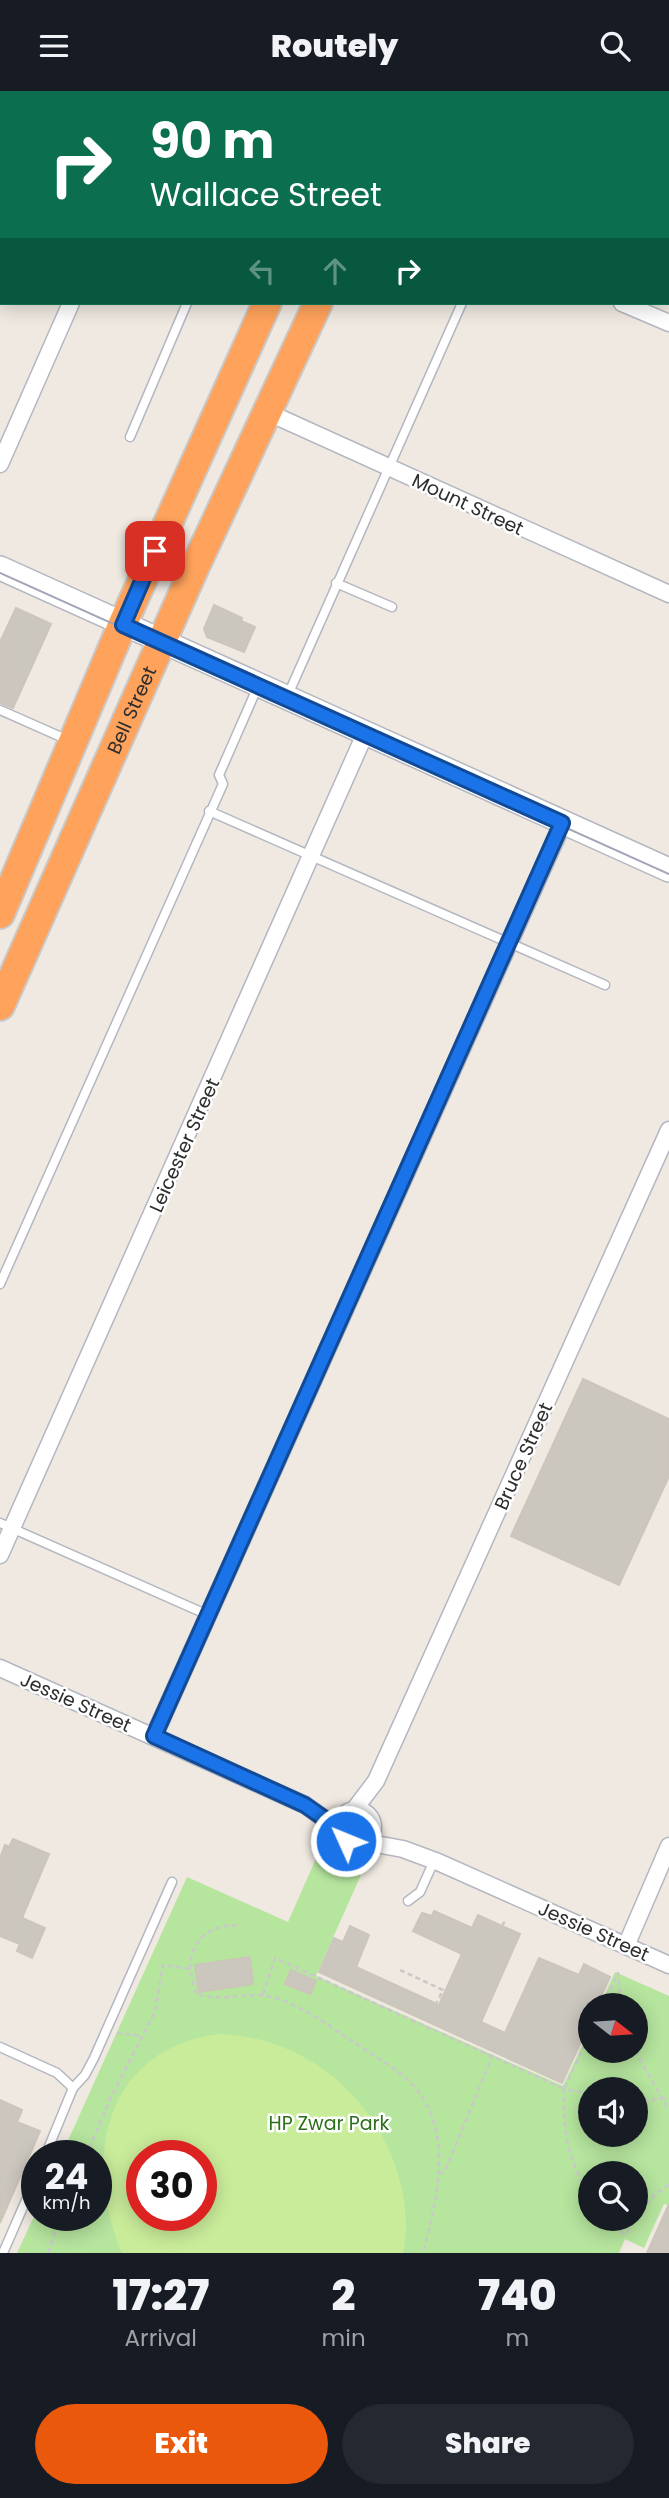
<!DOCTYPE html>
<style>
:root{--surface:#171b24;--page:#242831;--text:#f1f3f6;--muted:#9ea1a6;--accent:#ea580c}
body{margin:0;font-family:Poppins,sans-serif;background:var(--page);color:var(--text);height:100vh;display:flex;flex-direction:column;font-size:26px;white-space:nowrap}
*{box-sizing:border-box;margin:0}
p{font-size:23px;color:var(--muted)}
.icon{flex:none;width:38px;height:38px;fill:none;stroke:currentColor;stroke-width:2;stroke-linecap:round;stroke-linejoin:round}
.map{position:relative;height:2162px;overflow:hidden}
.side{display:flex;flex-direction:column;background:var(--surface);flex:1}
.side>*{flex:none}
.top-card{position:absolute;left:0px;top:0px;width:670px;height:214px;box-shadow:0 4px 18px #0003;background:#0b6e4f;color:#fff;overflow:hidden}
.needle{width:46px;rotate:107deg}
.fabs{position:absolute;left:578px;top:1902px;display:grid;gap:14px}
.fabs a{display:grid;place-items:center;width:70px;height:70px;border-radius:50%;background:var(--surface);box-shadow:0 4px 18px #0003;font-size:35px}
.speed{position:absolute;left:21px;top:2049px;display:flex;gap:14px;font-size:35px;font-weight:700;text-align:center}
.speed>*{display:grid;place-content:center;width:91px;height:91px;border-radius:50%;background:var(--surface);box-shadow:0 4px 18px #0003;line-height:1}
.speed small{font-size:18px;font-weight:400}
.speed .limit{border:10px solid #d22;background:#fff;color:#111}
.pin{position:absolute;display:grid;place-items:center;width:60px;height:60px;color:#fff;margin:-30px;border-radius:14px;box-shadow:0 4px 10px #0006}
.me{position:absolute;width:77px;margin:-38px;rotate:314deg;stroke-linejoin:round;filter:drop-shadow(0 0 5px #0008)}
.turn{display:flex;align-items:center;gap:24px;height:147px;padding:0 35px;font-size:32px}
.turn .icon{width:91px;height:91px;stroke-width:2.5}
.turn b{display:block;font-size:49px;line-height:60px}
.lanes{display:flex;align-items:center;height:66px;padding:0 35px;background:#0003;justify-content:center;gap:35px;direction:ltr}
.lanes .off{opacity:.35}
.eta{display:flex;justify-content:space-evenly;align-items:center;height:119px;text-align:center}
.eta b{font-size:42px;font-weight:800;line-height:49px}
.action{display:flex;gap:14px;margin-top:auto;padding:14px 35px}
.action a{flex:1;height:80px;border-radius:42px;background:var(--accent);color:#fff;font-size:28px;font-weight:800;line-height:80px;text-align:center}
.action a+a{background:var(--page);color:var(--text)}
header{display:flex;justify-content:space-between;align-items:center;height:91px;padding:0 35px;background:var(--surface);font-size:32px;font-weight:800}
.map>svg:first-child{display:block}
.green{fill:#b6e59e;fill-rule:evenodd}
.pitch{fill:#c9ec9a;fill-rule:evenodd}
.building{fill:#cbc7bf;stroke:#cbc5ba;stroke-width:2}
.lines{fill:none;stroke-linecap:round;stroke-linejoin:round}
.lane-casing{stroke:#b4b7c1;stroke-width:11}
.street-casing{stroke:#b4b7c1;stroke-width:19}
.secondary-casing{stroke:#b4b7c1;stroke-width:26}
.highway-casing{stroke:#c9c9c9;stroke-width:32}
.path{stroke:#c9c9c9;stroke-width:2.5;stroke-dasharray:5 3.5;stroke-linecap:butt}
.lane{stroke:#fff;stroke-width:8}
.street{stroke:#fff;stroke-width:16}
.secondary{stroke:#fff;stroke-width:23}
.highway{stroke:#ffa35c;stroke-width:28}
.tram{stroke:#a3a6b8;stroke-width:2}
.route-casing{stroke:#114b97;stroke-width:18}
.route{stroke:#1a73e8;stroke-width:12}
.labels{text-anchor:middle;stroke-width:5;stroke-linejoin:round;paint-order:stroke}
.street-label{font-size:19px;fill:#2e2e2e;stroke:#fff}
.park-label{font-size:19px;fill:#2c6e1b;stroke:#fff}
</style>
<header><svg class="icon" aria-label="menu" viewBox="0 0 24 24"><path d="M4 6h16M4 12h16M4 18h16"/></svg>Routely<svg class="icon" aria-label="search" viewBox="0 0 24 24"><circle cx="10" cy="10" r="6"/><path d="M15 15l6 6"/></svg></header>
<div class="map">
<svg width="669" height="2162" viewBox="0 0 669 2162">
<rect width="100%" height="100%" fill="#efe9e1"/>
<path class="green" d="M325,1747L368,1768L316,1885L563,1995L590,1938V1960H635V1914H600L615,1881L669,1905V2114L664,2113L644,2157L625,2148L619,2162H17L37,2119V2124H96V2065H61L187,1786L288,1831ZM590,1998H635V2044H590ZM142,2065H201V2124H142ZM590,2082H635V2128H590Z"/>
<path class="pitch" d="M218,1943C307,1945 383,2011 402,2098C406,2119 408,2141 403,2162H122C82,2069 104,1959 218,1943ZM142,2065H201V2124H142Z"/>
<g class="building">
<polygon points="214,514 242,527 241,530 255,536 244,561 207,546 204,538"/>
<polygon points="16,517 51,533 13,617 0,612 0,551"/>
<polygon points="583,1288 669,1328 669,1385 619,1494 511,1445"/>
<polygon points="13,1748 49,1763 22,1827 45,1837 32,1867 17,1860 20,1853 0,1845 0,1767 5,1754 9,1756"/>
<polygon points="434,1820 472,1837 478,1824 520,1843 481,1931 505,1942 539,1867 579,1884 584,1873 610,1886 597,1914 590,1914 590,1931 562,1992 319,1881 334,1847 343,1851 350,1835 369,1844 356,1876 439,1914 462,1863 413,1840 422,1822 432,1825"/>
<polygon points="250,1866 253,1893 199,1901 195,1874"/>
<polygon points="291,1879 316,1890 310,1903 285,1893"/>
<polygon points="0,2009 22,2019 17,2031 40,2040 0,2132"/>
<polygon points="669,2113 669,2162 647,2162"/>
</g>
<g class="lines">
<defs>
<g id="lane">
<polyline points="279,2 280,0"/>
<polyline points="0,123 2,124"/>
<polyline points="130,346 187,212"/>
<polyline points="336,492 392,516"/>
<polyline points="287,606 462,212"/>
<polyline points="0,619 68,649"/>
<polyline points="209,720 605,894"/>
<polyline points="0,1193 223,693 219,684 258,595"/>
<polyline points="0,1432 208,1524"/>
<polyline points="408,1810 420,1801 434,1770"/>
<polyline points="0,1956 57,1982 73,1997 45,2065"/>
<polyline points="73,1997 85,1984 94,1967 172,1791"/>
<polyline points="3,2162 37,2084"/>
</g>
<g id="street">
<polyline points="164,2 165,0"/>
<polyline points="0,3 2,4"/>
<polyline points="622,212 669,232"/>
<polyline points="267,321 669,503"/>
<polyline points="0,373 71,212"/>
<polyline points="0,1464 365,643"/>
<polyline points="0,1577 305,1714 339,1738"/>
<polyline points="154,1645 563,732"/>
<polyline points="354,1719 376,1690 669,1039"/>
<circle cx="356" cy="1736" r="17"/>
<polyline points="365,1751 403,1758 438,1771 669,1874"/>
<polyline points="626,1855 669,1755"/>
</g>
<polyline id="secondary" points="0,477 669,779"/>
<g id="highway">
<polyline points="367,2 368,0"/>
<polyline points="414,2 415,0"/>
<polyline points="0,823 124,530 267,212"/>
<path id="s1" d="M0,915L193,480L318,212"/>
</g>
</defs>
<use href="#lane" class="lane-casing"/>
<use href="#street" class="street-casing"/>
<use href="#secondary" class="secondary-casing"/>
<use href="#highway" class="highway-casing"/>
<g class="path">
<polyline points="502,1835 506,1828"/>
<path d="M190,1878C190,1848 212,1831 241,1835"/>
<polyline points="400,1879 443,1899 436,1913"/>
<polyline points="263,1903 275,1867 564,1998 590,1943"/>
<polyline points="603,1914 618,1882 621,1914"/>
<polyline points="117,1942 141,1945"/>
<polyline points="635,1960 669,2019"/>
<path d="M590,2003L564,1998C563,2042 567,2067 590,2105"/>
<polyline points="635,2011 669,2007"/>
<path d="M86,2065L110,2008L155,1921L163,1874L190,1878L196,1903C221,1912 250,1899 276,1907C305,1916 330,1936 355,1952C374,1965 396,1977 412,1993C455,2039 437,2108 423,2162"/>
<polyline points="439,2083 445,2080 494,1961"/>
<path d="M609,2128L625,2144C637,2126 649,2104 669,2094"/>
<polyline points="48,2162 61,2124"/>
</g>
<use href="#lane" class="lane"/>
<use href="#street" class="street"/>
<use href="#secondary" class="secondary"/>
<use href="#highway" class="highway"/>
<polyline class="tram" points="0,482 669,783"/>
</g>
<g class="lines">
<defs>
<polyline id="route" points="155,460 123,534 562,732 154,1645 305,1714 339,1738 346,1750"/>
</defs>
<use href="#route" class="route-casing"/>
<use href="#route" class="route"/>
</g>
<g class="labels">
<g class="street-label">
<text transform="translate(468 413) rotate(25)" y="7">Mount Street</text>
<text dy="7" stroke="none"><textPath href="#s1" startOffset="324">Bell Street</textPath></text>
<text transform="translate(184 1054) rotate(-66)" y="7">Leicester Street</text>
<text transform="translate(523 1365) rotate(-66)" y="7">Bruce Street</text>
<text transform="translate(76 1611) rotate(24)" y="7">Jessie Street</text>
<text transform="translate(594 1840) rotate(24)" y="7">Jessie Street</text>
</g>
<g class="park-label">
<text x="329" y="2039">HP Zwar Park</text>
</g>
</g>
</svg>
<div class="fabs">
<a><svg class="needle" viewBox="-14 -14 28 28"><path d="M0-13l5 13h-10z" fill="#e53935"/><path d="M0 13l5-13h-10z" fill="#9ea1a6"/></svg></a>
<a><svg class="icon" aria-label="sound" viewBox="0 0 24 24"><path d="M4 9h4l5-4v14l-5-4H4zM17 9q2 3 0 6"/></svg></a>
<a><svg class="icon" aria-label="search" viewBox="0 0 24 24"><circle cx="10" cy="10" r="6"/><path d="M15 15l6 6"/></svg></a>
</div>
<div class="speed"><div>24<small>km/h</small></div><div class="limit">30</div></div>
<div class="pin" style="left:155px;top:460px;background:#d93025"><svg class="icon" aria-label="arrive" viewBox="0 0 24 24"><path d="M6 21V4h12l-3 4 3 4H6"/></svg></div>
<svg class="me" style="left:346px;top:1750px" viewBox="-20 -20 40 40"><circle r="17" fill="#1a73e8" stroke="#fff" stroke-width="3"/><path d="M0-11L8 9 0 5-8 9z" fill="#fff"/></svg>
<div class="top-card">
<div class="turn"><svg class="icon" aria-label="right" viewBox="0 0 24 24"><path d="M7 20v-9h11M14 6l5 5-5 5"/></svg><div><b>90 m</b>Wallace Street</div></div>
<div class="lanes"><svg class="icon off" aria-label="left" viewBox="0 0 24 24"><path d="M17 20v-9H6M10 6l-5 5 5 5"/></svg><svg class="icon off" aria-label="ahead" viewBox="0 0 24 24"><path d="M12 20V5M6 11l6-6 6 6"/></svg><svg class="icon" aria-label="right" viewBox="0 0 24 24"><path d="M7 20v-9h11M14 6l5 5-5 5"/></svg></div>
</div>
</div>
<section class="side">
<div class="eta">
<div><b>17:27</b><p>Arrival</p></div>
<div><b>2</b><p>min</p></div>
<div><b>740</b><p>m</p></div>
</div>
<div class="action"><a>Exit</a><a>Share</a></div>
</section>
